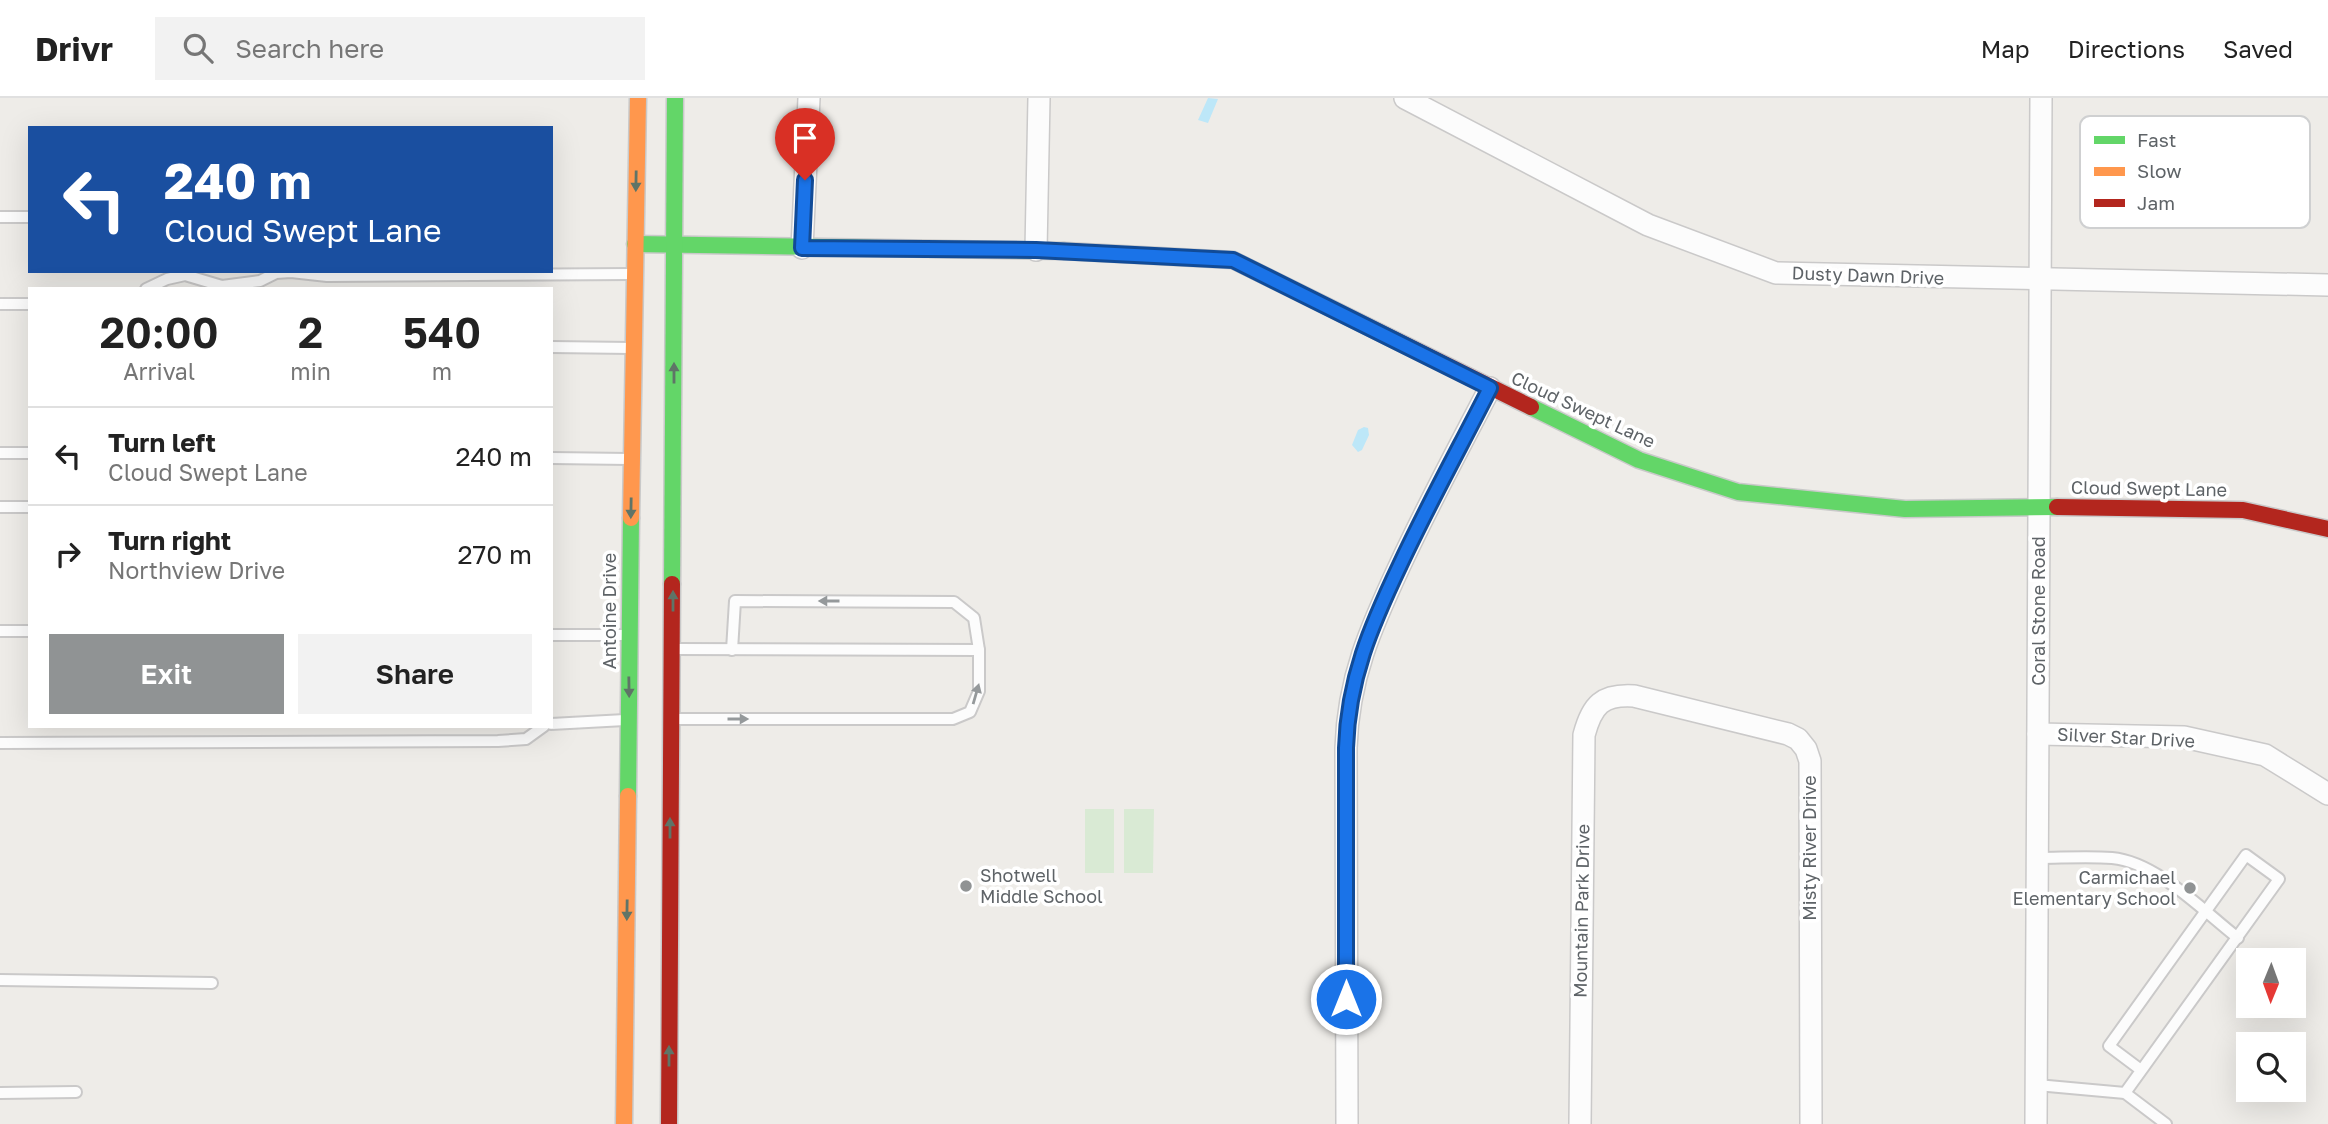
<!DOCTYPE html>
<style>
:root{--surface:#fff;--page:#f2f2f2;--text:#222;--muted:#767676;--line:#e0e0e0;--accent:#909394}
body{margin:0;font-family:"Golos Text",sans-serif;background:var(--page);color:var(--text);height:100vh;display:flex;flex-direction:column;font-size:26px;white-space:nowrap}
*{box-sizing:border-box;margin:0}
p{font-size:23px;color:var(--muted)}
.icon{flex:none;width:38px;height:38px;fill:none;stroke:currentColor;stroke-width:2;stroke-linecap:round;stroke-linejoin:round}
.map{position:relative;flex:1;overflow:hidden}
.panel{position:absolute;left:28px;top:189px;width:525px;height:441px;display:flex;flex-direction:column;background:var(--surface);border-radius:0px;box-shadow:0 7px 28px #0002}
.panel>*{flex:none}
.guide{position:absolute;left:28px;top:28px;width:525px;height:147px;border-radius:0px;box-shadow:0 7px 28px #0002;background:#1a4fa0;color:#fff;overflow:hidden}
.needle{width:46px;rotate:181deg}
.fabs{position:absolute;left:2236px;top:850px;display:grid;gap:14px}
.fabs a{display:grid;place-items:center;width:70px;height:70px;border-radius:0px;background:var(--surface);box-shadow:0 7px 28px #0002;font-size:35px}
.pin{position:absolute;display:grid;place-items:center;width:60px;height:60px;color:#fff;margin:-72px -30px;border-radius:50% 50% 50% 0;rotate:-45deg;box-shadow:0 0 7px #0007}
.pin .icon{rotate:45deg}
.me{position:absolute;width:77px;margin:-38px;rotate:0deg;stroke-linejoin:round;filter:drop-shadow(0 0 5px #0008)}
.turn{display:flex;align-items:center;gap:24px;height:147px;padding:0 21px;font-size:32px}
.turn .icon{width:91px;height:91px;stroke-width:2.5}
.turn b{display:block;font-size:49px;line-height:60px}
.eta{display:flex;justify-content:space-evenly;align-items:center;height:119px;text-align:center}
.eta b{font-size:42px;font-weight:600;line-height:49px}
.button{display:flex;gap:14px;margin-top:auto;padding:14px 21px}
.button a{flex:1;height:80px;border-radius:0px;background:var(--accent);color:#fff;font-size:28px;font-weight:600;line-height:80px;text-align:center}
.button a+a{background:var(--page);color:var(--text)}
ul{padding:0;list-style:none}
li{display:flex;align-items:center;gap:21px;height:98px;padding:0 21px;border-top:2px solid var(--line)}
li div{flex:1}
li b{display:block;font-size:26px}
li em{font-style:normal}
header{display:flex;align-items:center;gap:42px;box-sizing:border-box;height:98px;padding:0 35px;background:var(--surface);border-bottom:2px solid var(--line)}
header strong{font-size:33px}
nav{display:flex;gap:38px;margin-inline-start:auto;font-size:24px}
.search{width:490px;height:63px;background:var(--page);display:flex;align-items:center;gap:18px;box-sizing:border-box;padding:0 24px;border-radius:0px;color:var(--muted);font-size:26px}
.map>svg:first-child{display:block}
.green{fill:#d9ead4}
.water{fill:#bde7f8}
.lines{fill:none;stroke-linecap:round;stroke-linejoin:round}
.lane-casing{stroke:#cac9c9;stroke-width:14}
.street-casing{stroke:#cac9c9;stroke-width:24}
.fast-casing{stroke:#c9c9c9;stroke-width:19}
.slow-casing{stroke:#c9c9c9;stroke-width:19}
.jam-casing{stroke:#c9c9c9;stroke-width:19}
.lane{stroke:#fcfcfc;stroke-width:10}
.street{stroke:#fcfcfc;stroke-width:21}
.fast{stroke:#63d668;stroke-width:16}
.slow{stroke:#ff974d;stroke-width:16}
.jam{stroke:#b3261e;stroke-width:16}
.oneway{fill:#5f7467}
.oneway2{fill:#95999b}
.route-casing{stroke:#114b97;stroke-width:18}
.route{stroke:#1a73e8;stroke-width:12}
.poi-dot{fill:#909394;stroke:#fff;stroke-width:2.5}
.labels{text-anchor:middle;stroke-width:7;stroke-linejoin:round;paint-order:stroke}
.street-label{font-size:18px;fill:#5e6367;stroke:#fff}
.poi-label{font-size:18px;fill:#5e6367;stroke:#fff;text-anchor:start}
.key{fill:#fff;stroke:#cfd0d1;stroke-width:2}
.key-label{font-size:19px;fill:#5e6367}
</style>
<header>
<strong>Drivr</strong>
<div class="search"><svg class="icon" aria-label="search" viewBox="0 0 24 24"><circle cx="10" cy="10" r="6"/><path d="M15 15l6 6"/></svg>Search here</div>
<nav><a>Map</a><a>Directions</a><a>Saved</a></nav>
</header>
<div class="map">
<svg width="2328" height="1026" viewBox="0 0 2328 1026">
<rect width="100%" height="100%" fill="#eeece8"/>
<g class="green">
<rect x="1085" y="711" width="29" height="64"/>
<polygon points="1124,711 1154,711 1153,775 1124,775"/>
</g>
<g class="water">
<polygon points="1208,0 1218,1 1208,25 1198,22"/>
<polygon points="1364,329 1368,330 1369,337 1362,352 1358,354 1352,347 1358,332"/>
</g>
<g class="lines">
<defs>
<g id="lane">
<polyline points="0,119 30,119"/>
<polyline points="146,191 167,181 185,177 222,188 260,183 276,175 291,174 327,178 632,176"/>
<polyline points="0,206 30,206"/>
<polyline points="551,249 631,250"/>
<polyline points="0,355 30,355"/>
<polyline points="551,360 629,361"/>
<polyline points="0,409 30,409"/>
<polyline points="0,533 30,533"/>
<polyline points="551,537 626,537"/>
<polyline points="674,551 979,552"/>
<polyline points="673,621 953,621 970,614 979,593 979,552 974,520 954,504 735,503 732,552"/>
<polyline points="551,626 625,622"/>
<polyline points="0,645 498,643 526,641 544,628"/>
<path d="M2037,760C2061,760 2087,758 2112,760C2157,764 2203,813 2238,840"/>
<polyline points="0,882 212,885"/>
<polyline points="2037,987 2125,995 2166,1026"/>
<polyline points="0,995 76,994"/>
<polyline points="2125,995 2279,781 2246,757 2109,948 2141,972"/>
</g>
<g id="street">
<polyline points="1405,0 1648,127 1776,175 2328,187"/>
<polyline points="802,150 809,0"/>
<polyline points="1036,152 1039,0"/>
<polyline points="2038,636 2184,639 2265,657 2328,696"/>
<path d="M1347,1026L1346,650C1348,580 1371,529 1400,467C1428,407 1459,349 1490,290"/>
<path d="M1580,1026L1584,637C1592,607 1602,596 1634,598L1788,636L1798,641L1806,651L1810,663L1811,1026"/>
<polyline points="2036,1026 2041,0"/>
</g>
<g id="fast">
<polyline points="635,146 1064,153"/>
<polyline points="1531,309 1639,362 1738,394 1905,411 2057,409"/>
<polyline points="672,486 675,0"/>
<polyline points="628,698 631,420"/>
</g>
<g id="slow">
<polyline points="631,420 638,0"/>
<polyline points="624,1026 628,698"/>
</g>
<g id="jam">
<polyline points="1064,153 1233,162 1531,309"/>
<polyline points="2057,409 2243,412 2328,431"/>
<polyline points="669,1026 672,486"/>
</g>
</defs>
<use href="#lane" class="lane-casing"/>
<use href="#street" class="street-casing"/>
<use href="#fast" class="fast-casing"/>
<use href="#slow" class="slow-casing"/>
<use href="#jam" class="jam-casing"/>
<use href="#lane" class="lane"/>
<use href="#street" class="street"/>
<use href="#fast" class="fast"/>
<use href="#slow" class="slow"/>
<use href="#jam" class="jam"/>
</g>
<defs><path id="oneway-solid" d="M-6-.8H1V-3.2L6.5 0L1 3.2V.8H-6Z" transform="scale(1.75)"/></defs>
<g class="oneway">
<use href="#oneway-solid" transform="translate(636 83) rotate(91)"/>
<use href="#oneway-solid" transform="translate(674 275) rotate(-90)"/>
<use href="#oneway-solid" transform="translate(631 410) rotate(91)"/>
<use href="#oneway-solid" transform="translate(673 503) rotate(-90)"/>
<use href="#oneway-solid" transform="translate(629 589) rotate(89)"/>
<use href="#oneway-solid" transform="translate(670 730) rotate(-90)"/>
<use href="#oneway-solid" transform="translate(627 812) rotate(91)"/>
<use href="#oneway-solid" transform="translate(669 958) rotate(-90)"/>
</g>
<g class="oneway2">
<use href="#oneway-solid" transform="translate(829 503) rotate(-180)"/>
<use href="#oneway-solid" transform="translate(976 596) rotate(-74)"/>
<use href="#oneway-solid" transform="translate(738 621)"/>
</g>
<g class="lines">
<defs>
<path id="route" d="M805,82L802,150L1036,152L1233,162L1490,290C1460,349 1428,407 1400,467C1371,528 1348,581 1346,650V901"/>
</defs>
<use href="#route" class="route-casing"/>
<use href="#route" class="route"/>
</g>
<g class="poi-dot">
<circle cx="966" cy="788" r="7"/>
<circle cx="2190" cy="790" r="7"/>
</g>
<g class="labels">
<g class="street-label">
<text transform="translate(1868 178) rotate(2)" y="6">Dusty Dawn Drive</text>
<text transform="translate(1583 312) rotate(25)" y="6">Cloud Swept Lane</text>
<text transform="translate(2149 391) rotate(1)" y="6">Cloud Swept Lane</text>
<text transform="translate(610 513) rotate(-90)" y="6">Antoine Drive</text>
<text transform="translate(2039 513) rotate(-90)" y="6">Coral Stone Road</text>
<text transform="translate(2126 640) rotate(3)" y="6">Silver Star Drive</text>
<text transform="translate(1810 750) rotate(-90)" y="6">Misty River Drive</text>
<text transform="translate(1582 813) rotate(-89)" y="6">Mountain Park Drive</text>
</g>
<g class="poi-label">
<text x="980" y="784">Shotwell<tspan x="980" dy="21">Middle School</tspan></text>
<text x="2176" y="786" text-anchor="end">Carmichael<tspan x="2176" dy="21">Elementary School</tspan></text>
</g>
</g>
<rect x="2080" y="18" width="230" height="112" rx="10" class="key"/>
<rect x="2094" y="38" width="31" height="8" fill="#63d668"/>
<rect x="2094" y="69" width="31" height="9" fill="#ff974d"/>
<rect x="2094" y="101" width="31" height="8" fill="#b3261e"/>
<g class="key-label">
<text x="2137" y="49">Fast</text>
<text x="2137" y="80">Slow</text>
<text x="2137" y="112">Jam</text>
</g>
</svg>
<div class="fabs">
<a><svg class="needle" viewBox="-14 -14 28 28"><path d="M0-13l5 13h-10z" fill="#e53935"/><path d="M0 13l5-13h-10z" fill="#767676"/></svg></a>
<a><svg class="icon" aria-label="search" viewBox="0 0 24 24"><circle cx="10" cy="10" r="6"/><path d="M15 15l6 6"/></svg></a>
</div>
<div class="pin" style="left:805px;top:82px;background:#d93025"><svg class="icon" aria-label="arrive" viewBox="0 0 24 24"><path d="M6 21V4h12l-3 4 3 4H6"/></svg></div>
<svg class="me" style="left:1346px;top:901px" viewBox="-20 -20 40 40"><circle r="17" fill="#1a73e8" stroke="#fff" stroke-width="3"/><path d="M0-11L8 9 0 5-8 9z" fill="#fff"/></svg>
<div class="guide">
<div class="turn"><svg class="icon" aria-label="left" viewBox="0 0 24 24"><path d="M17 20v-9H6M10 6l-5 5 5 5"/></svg><div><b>240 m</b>Cloud Swept Lane</div></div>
</div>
<section class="panel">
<div class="eta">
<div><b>20:00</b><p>Arrival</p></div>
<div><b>2</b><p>min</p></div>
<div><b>540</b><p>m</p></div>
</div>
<ul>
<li><svg class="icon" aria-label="left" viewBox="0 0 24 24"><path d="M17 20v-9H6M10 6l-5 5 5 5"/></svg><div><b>Turn left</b><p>Cloud Swept Lane</p></div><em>240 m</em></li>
<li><svg class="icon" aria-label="right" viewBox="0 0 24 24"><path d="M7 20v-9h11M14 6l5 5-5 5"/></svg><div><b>Turn right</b><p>Northview Drive</p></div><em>270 m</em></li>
</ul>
<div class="button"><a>Exit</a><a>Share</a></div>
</section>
</div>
